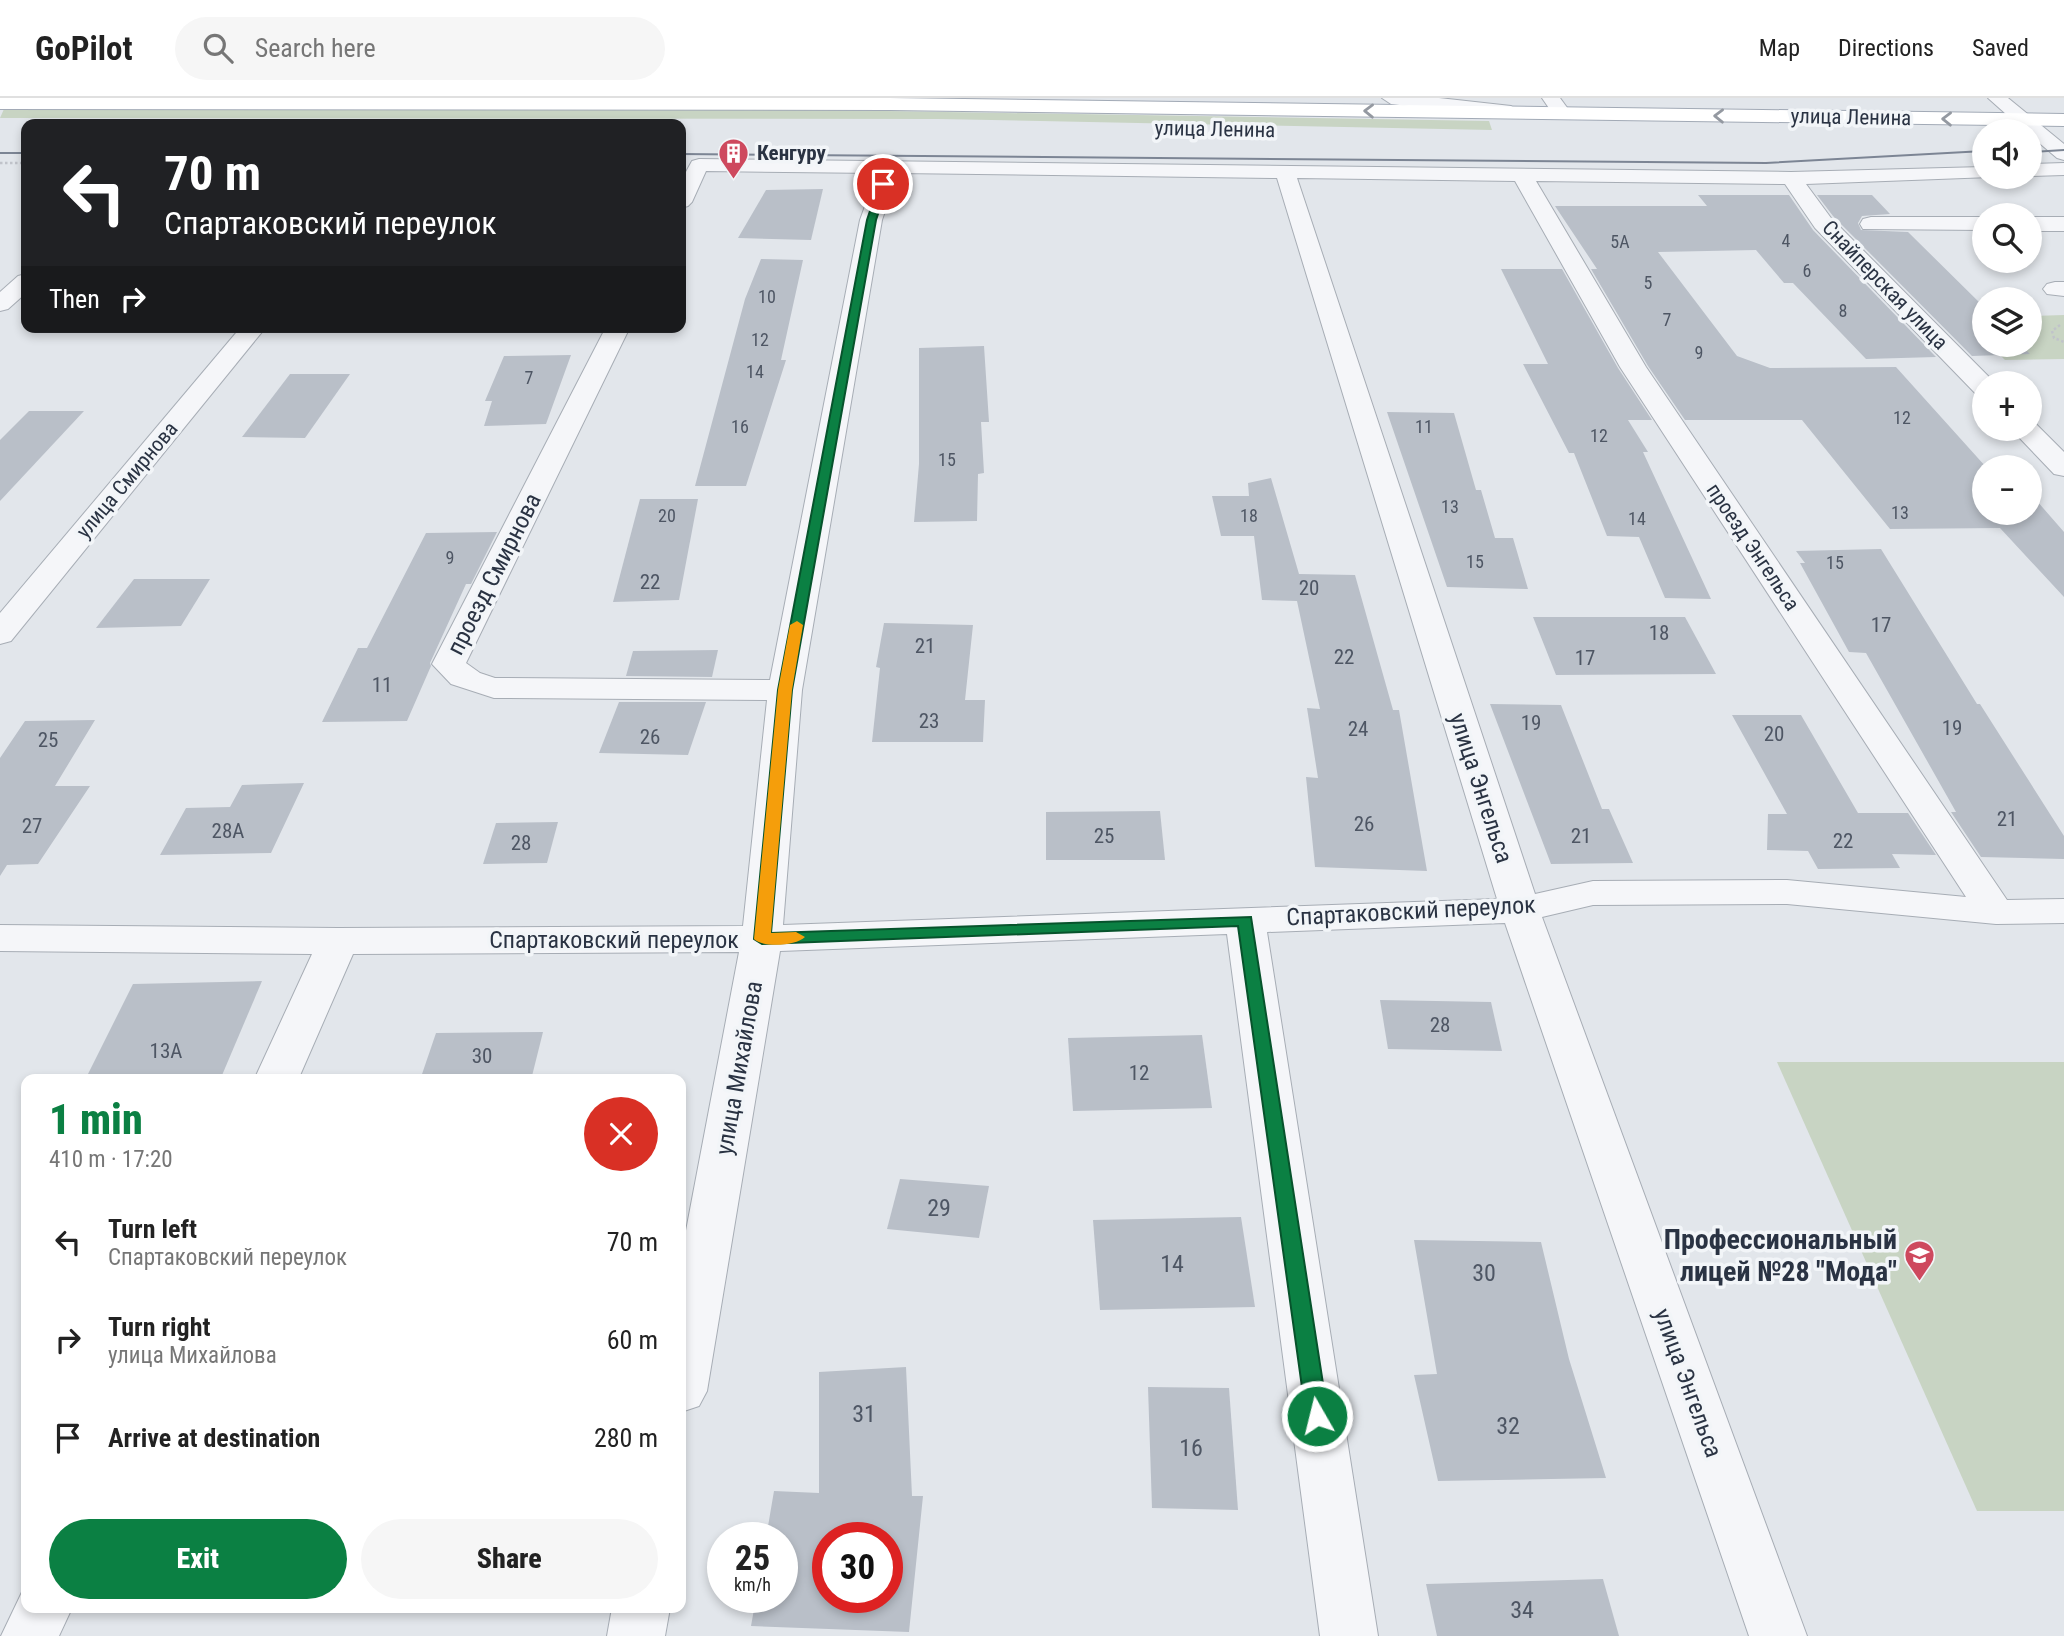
<!DOCTYPE html>
<meta charset="utf-8">
<style>
:root{--surface:#fff;--page:#f6f6f6;--text:#222;--muted:#767676;--line:#e0e0e0;--accent:#0b8043}
body{margin:0;font-family:"Roboto Condensed",sans-serif;background:var(--page);color:var(--text);height:100vh;display:flex;flex-direction:column;font-size:26px;white-space:nowrap}
*{box-sizing:border-box;margin:0}
p{font-size:23px;color:var(--muted)}
.icon{flex:none;width:38px;height:38px;fill:none;stroke:currentColor;stroke-width:2;stroke-linecap:round;stroke-linejoin:round}
.map{position:relative;flex:1;overflow:hidden}
.details{position:absolute;left:21px;top:976px;width:665px;height:539px;display:flex;flex-direction:column;background:var(--surface);border-radius:14px;box-shadow:0 4px 10px #0003}
.details>*{flex:none}
.guide{position:absolute;left:21px;top:21px;width:665px;height:214px;border-radius:14px;box-shadow:0 4px 10px #0003;background:#202124;color:#fff;overflow:hidden}
.fabs{position:absolute;left:1972px;top:21px;display:grid;gap:14px}
.fabs a{display:grid;place-items:center;width:70px;height:70px;border-radius:50%;background:var(--surface);box-shadow:0 4px 10px #0003;font-size:35px}
.speed{position:absolute;left:707px;top:1424px;display:flex;gap:14px;font-size:35px;font-weight:700;text-align:center}
.speed>*{display:grid;place-content:center;width:91px;height:91px;border-radius:50%;background:var(--surface);box-shadow:0 4px 10px #0003;line-height:1}
.speed small{font-size:18px;font-weight:400}
.speed .limit{border:10px solid #d22;background:#fff;color:#111}
.pin{position:absolute;display:grid;place-items:center;width:60px;height:60px;color:#fff;margin:-30px;border:4px solid #fff;border-radius:50%;box-shadow:0 2px 7px #0007}
.me{position:absolute;width:77px;margin:-38px;rotate:352deg;stroke-linejoin:round;filter:drop-shadow(0 0 5px #0008)}
.turn{display:flex;align-items:center;gap:24px;height:147px;padding:0 28px;font-size:32px}
.turn .icon{width:91px;height:91px;stroke-width:2.5}
.turn b{display:block;font-size:49px;line-height:60px}
.then{display:flex;align-items:center;height:66px;padding:0 28px;background:#0003;gap:14px;font-size:26px}
.round{display:grid;place-items:center;flex:none;width:74px;height:74px;border-radius:37px;background:var(--page)}
.summary{display:flex;align-items:center;justify-content:space-between;height:119px;padding:0 28px}
h1{font-size:42px;font-weight:800;line-height:52px;color:var(--accent)}
.primary-button{display:flex;gap:14px;margin-top:auto;padding:14px 28px}
.primary-button a{flex:1;height:80px;border-radius:42px;background:var(--accent);color:#fff;font-size:28px;font-weight:800;line-height:80px;text-align:center}
.primary-button a+a{background:var(--page);color:var(--text)}
ul{padding:0;list-style:none}
li{display:flex;align-items:center;gap:21px;height:98px;padding:0 28px}
li div{flex:1}
li b{display:block;font-size:26px}
li em{font-style:normal}
header{display:flex;align-items:center;gap:42px;box-sizing:border-box;height:98px;padding:0 35px;background:var(--surface);border-bottom:2px solid var(--line)}
header strong{font-size:33px}
nav{display:flex;gap:38px;margin-inline-start:auto;font-size:24px}
.search{width:490px;height:63px;background:var(--page);display:flex;align-items:center;gap:18px;box-sizing:border-box;padding:0 24px;border-radius:38px;color:var(--muted);font-size:26px}
.map>svg:first-child{display:block}
.green{fill:#c8d4c3}
.building{fill:#b9bfc8;fill-rule:evenodd}
.lines{fill:none;stroke-linecap:round;stroke-linejoin:round}
.minor-casing{stroke:#a7adb5;stroke-width:2}
.major-casing{stroke:#a2aab6;stroke-width:2}
.path{stroke:#c0c3ca;stroke-width:2.5;stroke-dasharray:2.5 2.5;stroke-linecap:butt}
.minor{fill:#f5f6f9;fill-rule:evenodd}
.major{fill:#fff;fill-rule:evenodd}
.tram{stroke:#7c8594;stroke-width:2}
.oneway{stroke:#9499a1}
.route{fill:#0b8043;stroke:#07532c;stroke-width:2}
.slow{fill:#f59e0b}
.labels{text-anchor:middle;stroke-width:7;stroke-linejoin:round;paint-order:stroke}
.far-number-label{font-size:18px;fill:#4e5664}
.far-street-label{font-size:21px;fill:#2a3343;stroke:#f2f5f8}
.far-poi-label{font-size:21px;font-weight:bold;fill:#2a3343;stroke:#f2f5f8;text-anchor:start}
.number-label{font-size:21px;fill:#4e5664}
.street-label{font-size:24px;fill:#2a3343;stroke:#f2f5f8}
.near-number-label{font-size:24px;fill:#4e5664}
.near-poi-label{font-size:28px;font-weight:bold;fill:#2a3343;stroke:#f2f5f8;text-anchor:end}
</style>
<header>
<strong>GoPilot</strong>
<div class="search"><svg class="icon" aria-label="search" viewBox="0 0 24 24"><circle cx="10" cy="10" r="6"/><path d="M15 15l6 6"/></svg>Search here</div>
<nav><a>Map</a><a>Directions</a><a>Saved</a></nav>
</header>
<div class="map">
<svg width="2064" height="1538" viewBox="0 0 2064 1538">
<rect width="100%" height="100%" fill="#e2e6eb"/>
<g class="green">
<polygon points="4,11 771,11 1489,23 1492,32 938,21 0,20"/>
<polygon points="2064,217 2064,261 2005,262 1990,247 2030,247 2030,218"/>
<polygon points="1777,964 2064,964 2064,1413 1977,1413"/>
</g>
<g class="building">
<polygon points="823,91 811,142 738,140 766,92"/>
<polygon points="1698,97 1789,97 1813,132 1936,259 1866,261 1793,185 1784,185 1756,152 1658,154 1737,258 1770,270 1896,269 1986,369 1984,415 2030,415 2030,395 2064,434 2064,499 2000,430 1890,431 1802,322 1685,322 1648,268 1591,171 1597,171 1555,108 1707,108"/>
<polygon points="1817,97 1872,97 1890,116 1862,118 1858,125 1861,132 1908,134 1984,209 1984,247 2021,247 2030,256 1972,258 1833,118"/>
<polygon points="761,161 803,162 781,262 786,262 746,388 695,388 745,201"/>
<polygon points="1501,171 1562,171 1618,270 1652,322 1628,322 1648,354 1643,354 1711,501 1665,500 1639,439 1607,438 1574,355 1569,355 1523,266 1548,266"/>
<polygon points="984,248 989,324 981,324 984,375 978,376 977,423 914,424 919,366 919,250"/>
<polygon points="571,257 546,326 484,328 492,303 485,303 504,258"/>
<polygon points="290,276 350,276 305,340 242,339"/>
<polygon points="29,313 84,313 0,403 0,342"/>
<polygon points="1387,314 1454,315 1476,392 1481,392 1495,440 1513,440 1528,491 1447,489"/>
<polygon points="1271,380 1299,476 1355,477 1393,612 1399,612 1427,773 1315,769 1306,679 1318,680 1307,610 1320,611 1297,503 1262,502 1254,438 1221,438 1212,398 1249,398 1248,385"/>
<polygon points="640,401 698,401 679,502 613,504"/>
<polygon points="497,434 471,486 466,486 430,565 431,568 407,623 322,624 358,550 367,550 426,435"/>
<polygon points="1881,451 1977,606 1980,606 2064,738 2064,761 1981,759 1951,714 1956,714 1866,555 1849,554 1800,465 1805,465 1796,453"/>
<polygon points="134,481 210,481 181,528 96,530"/>
<polygon points="1533,519 1685,519 1716,576 1556,577"/>
<polygon points="884,525 973,527 965,602 985,602 983,644 872,644 880,570 876,569"/>
<polygon points="718,552 712,579 626,578 633,553"/>
<polygon points="619,604 706,604 688,657 599,655"/>
<polygon points="1490,606 1561,607 1602,711 1609,711 1633,765 1551,766"/>
<polygon points="1732,617 1801,617 1858,715 1908,715 1936,757 1892,756 1900,770 1818,771 1808,753 1767,752 1768,716 1787,716"/>
<polygon points="95,622 55,688 90,688 38,766 7,767 0,778 0,660 25,623"/>
<polygon points="304,685 271,755 160,757 186,710 230,709 242,687"/>
<polygon points="1160,713 1165,762 1046,762 1046,714"/>
<polygon points="558,724 547,765 483,766 496,725"/>
<polygon points="262,883 220,982 85,982 133,886"/>
<polygon points="1380,902 1491,904 1502,953 1388,951"/>
<polygon points="543,934 531,982 420,982 436,935"/>
<polygon points="1202,937 1212,1010 1073,1013 1068,940"/>
<polygon points="900,1081 989,1088 979,1140 887,1131"/>
<polygon points="1241,1119 1255,1209 1100,1212 1093,1122"/>
<polygon points="1414,1142 1541,1144 1569,1261 1606,1380 1438,1383 1414,1277 1437,1276"/>
<path d="M906,1269L912,1398H923L909,1534L751,1528L756,1500H782V1440H766L774,1393L819,1395V1274ZM828,1440H887V1500H828Z"/>
<polygon points="1148,1289 1229,1290 1238,1412 1152,1410"/>
<polygon points="1603,1481 1619,1538 1437,1538 1426,1486"/>
</g>
<g class="lines">
<defs>
<g id="minor">
<polygon points="1382,0 1439,0 1511,8 1520,14 1511,20 1391,6"/>
<polygon points="1542,0 1560,0 1571,15 1569,19 1555,19"/>
<polygon points="1988,0 2008,0 2064,46 2064,62 2057,60 2030,37 2030,33 2025,33"/>
<path d="M699,61L1791,74L1984,69V79H1991L1806,86L1831,120L1993,283L1994,285H1984V297L1975,295L1815,130L1785,86L1536,83L1646,269L2007,802L2064,801V825L1996,826L1787,806L1593,807L1542,819L1807,1538H1749L1505,825L1267,834L1378,1538H1320L1227,836L780,853L707,1293L699,1308L681,1314V1159L739,854L353,856L298,982H254L312,856L0,853V827L338,830L743,828L767,602L494,600L451,586L432,566L606,229H630L466,565L480,575L495,580L770,582L860,122L877,75L706,73L692,104L688,108L681,110V83L692,63ZM898,75L1277,80L1497,801L783,827L802,592L882,122ZM1297,80L1515,83L1620,269L1966,799L1787,782L1593,783L1535,796Z"/>
<polygon points="2064,65 2064,77 2030,78 2030,66"/>
<polygon points="1871,119 1984,119 1984,132 1863,131 1860,126 1863,121"/>
<rect x="2030" y="119" width="34" height="14"/>
<polygon points="26,176 26,195 8,211 0,213 0,194 18,178"/>
<polygon points="2055,184 2064,184 2064,198 2047,196 2043,191 2047,186"/>
<polygon points="241,229 266,229 11,543 0,546 0,515"/>
<polygon points="2030,324 2035,325 2064,354 2064,378 2054,376 2011,331 2030,331"/>
<polygon points="26,1490 26,1510 72,1510 59,1538 1,1538 23,1492"/>
<polygon points="612,1510 670,1510 665,1538 607,1538"/>
</g>
<polygon id="major" points="0,0 890,0 2064,16 2064,28 890,12 0,11"/>
</defs>
<use href="#minor" class="minor-casing"/>
<use href="#major" class="major-casing"/>
<g class="path">
<polyline points="0,65 26,65"/>
<polyline points="2060,227 2052,233 2054,240 2064,244"/>
</g>
<use href="#minor" class="minor"/>
<use href="#major" class="major"/>
<g class="tram">
<polyline points="2030,54 2064,52"/>
<polyline points="0,55 26,55"/>
<polyline points="681,56 1766,65 1984,53"/>
</g>
</g>
<defs><path id="oneway-chevron" d="M-2-3.5L2.5 0L-2 3.5" fill="none" stroke-width="1.6" stroke-linecap="round" stroke-linejoin="round" transform="scale(1.75)"/></defs>
<g class="oneway">
<use href="#oneway-chevron" transform="translate(1369 13) rotate(-179)"/>
<use href="#oneway-chevron" transform="translate(1719 18) rotate(-179)"/>
<use href="#oneway-chevron" transform="translate(1947 21) rotate(-179)"/>
</g>
<polygon class="route" points="883,84 888,86 876,122 792,592 771,835 1251,819 1328,1318 1324,1324 1317,1327 1309,1324 1306,1318 1238,828 762,846 754,841 778,592 867,122 879,86"/>
<path class="slow" d="M797,523L803,527L792,592L771,835L796,834L805,839C796,848 763,850 754,841L778,592L790,527Z"/>
<defs>
<symbol id="building-pin" viewBox="-11 -11 22 30"><path d="M0 17L-7.5 6A9.5 9.5 0 1 1 7.5 6Z" fill="#ce495e" stroke="#f2f5f8"/><path d="M-4-6H4V6H1V3H-1V6H-4ZM-2.5-4.3h1.7v1.8h-1.7ZM.8-4.3h1.7v1.8H.8ZM-2.5-1h1.7V.8h-1.7ZM.8-1h1.7V.8H.8Z" fill="#fff"/></symbol>
<symbol id="university-pin" viewBox="-11 -11 22 30"><path d="M0 17L-7.5 6A9.5 9.5 0 1 1 7.5 6Z" fill="#ce495e" stroke="#f2f5f8"/><path d="M0-5L7-2L0 1L-7-2ZM-4 1L0 2.5L4 1V4Q0 6-4 4Z" fill="#fff"/></symbol>
</defs>
<g fill-rule="evenodd">
<use href="#building-pin" x="716" y="38" width="35" height="47"/>
<use href="#university-pin" x="1902" y="1140" width="35" height="47"/>
</g>
<g class="labels">
<g class="far-number-label">
<text x="1786" y="149">4</text>
<text x="1620" y="150">5А</text>
<text x="1807" y="179">6</text>
<text x="1648" y="191">5</text>
<text x="767" y="205">10</text>
<text x="1843" y="219">8</text>
<text x="1667" y="228">7</text>
<text x="760" y="248">12</text>
<text x="1699" y="261">9</text>
<text x="755" y="280">14</text>
<text x="529" y="286">7</text>
<text x="1902" y="326">12</text>
<text x="740" y="335">16</text>
<text x="1424" y="335">11</text>
<text x="1599" y="344">12</text>
<text x="947" y="368">15</text>
<text x="1450" y="415">13</text>
<text x="1900" y="421">13</text>
<text x="667" y="424">20</text>
<text x="1249" y="424">18</text>
<text x="1637" y="427">14</text>
<text x="450" y="466">9</text>
<text x="1475" y="470">15</text>
<text x="1835" y="471">15</text>
</g>
<g class="far-street-label">
<text transform="translate(1851 19) rotate(1)" y="7">улица Ленина</text>
<text transform="translate(1215 31) rotate(1)" y="7">улица Ленина</text>
<text transform="translate(1885 187) rotate(46)" y="7">Снайперская улица</text>
<text transform="translate(127 382) rotate(-50)" y="7">улица Смирнова</text>
<text transform="translate(1753 449) rotate(56)" y="7">проезд Энгельса</text>
</g>
<g class="far-poi-label">
<text x="757" y="62">Кенгуру</text>
</g>
<g class="number-label">
<text x="650" y="491">22</text>
<text x="1309" y="497">20</text>
<text x="1881" y="534">17</text>
<text x="1659" y="542">18</text>
<text x="925" y="555">21</text>
<text x="1344" y="566">22</text>
<text x="1585" y="567">17</text>
<text x="382" y="594">11</text>
<text x="929" y="630">23</text>
<text x="1531" y="632">19</text>
<text x="1952" y="637">19</text>
<text x="1358" y="638">24</text>
<text x="1774" y="643">20</text>
<text x="650" y="646">26</text>
<text x="48" y="649">25</text>
<text x="2007" y="728">21</text>
<text x="1364" y="733">26</text>
<text x="32" y="735">27</text>
<text x="228" y="740">28А</text>
<text x="1104" y="745">25</text>
<text x="1581" y="745">21</text>
<text x="1843" y="750">22</text>
<text x="521" y="752">28</text>
<text x="1440" y="934">28</text>
<text x="166" y="960">13А</text>
<text x="482" y="965">30</text>
<text x="1139" y="982">12</text>
</g>
<g class="street-label">
<text transform="translate(494 476) rotate(-63)" y="8">проезд Смирнова</text>
<text transform="translate(1481 690) rotate(72)" y="8">улица Энгельса</text>
<text transform="translate(1411 813) rotate(-3)" y="8">Спартаковский переулок</text>
<text x="614" y="850">Спартаковский переулок</text>
<text transform="translate(739 970) rotate(-80)" y="8">улица Михайлова</text>
<text transform="translate(1688 1285) rotate(70)" y="8">улица Энгельса</text>
</g>
<g class="near-number-label">
<text x="939" y="1118">29</text>
<text x="1172" y="1174">14</text>
<text x="1484" y="1183">30</text>
<text x="864" y="1324">31</text>
<text x="1508" y="1336">32</text>
<text x="1191" y="1358">16</text>
<text x="1522" y="1520">34</text>
</g>
<g class="near-poi-label">
<text x="1897" y="1151">Профессиональный<tspan x="1897" dy="32">лицей №28 "Мода"</tspan></text>
</g>
</g>
</svg>
<div class="fabs">
<a><svg class="icon" aria-label="sound" viewBox="0 0 24 24"><path d="M4 9h4l5-4v14l-5-4H4zM17 9q2 3 0 6"/></svg></a>
<a><svg class="icon" aria-label="search" viewBox="0 0 24 24"><circle cx="10" cy="10" r="6"/><path d="M15 15l6 6"/></svg></a>
<a><svg class="icon" aria-label="layers" viewBox="0 0 24 24"><path d="M12 4l9 5-9 5-9-5zM3 14l9 5 9-5"/></svg></a>
<a>+</a>
<a>−</a>
</div>
<div class="speed"><div>25<small>km/h</small></div><div class="limit">30</div></div>
<div class="pin" style="left:883px;top:86px;background:#d93025"><svg class="icon" aria-label="arrive" viewBox="0 0 24 24"><path d="M6 21V4h12l-3 4 3 4H6"/></svg></div>
<svg class="me" style="left:1317px;top:1318px" viewBox="-20 -20 40 40"><circle r="17" fill="#0b8043" stroke="#fff" stroke-width="3"/><path d="M0-11L8 9 0 5-8 9z" fill="#fff"/></svg>
<div class="guide">
<div class="turn"><svg class="icon" aria-label="left" viewBox="0 0 24 24"><path d="M17 20v-9H6M10 6l-5 5 5 5"/></svg><div><b>70 m</b>Спартаковский переулок</div></div>
<div class="then">Then<svg class="icon" aria-label="right" viewBox="0 0 24 24"><path d="M7 20v-9h11M14 6l5 5-5 5"/></svg></div>
</div>
<section class="details">
<div class="summary"><div><h1>1 min</h1><p>410 m · 17:20</p></div><a class="round" style="background:#d93025;color:#fff"><svg class="icon" aria-label="close" viewBox="0 0 24 24"><path d="M6 6l12 12M18 6L6 18"/></svg></a></div>
<ul>
<li><svg class="icon" aria-label="left" viewBox="0 0 24 24"><path d="M17 20v-9H6M10 6l-5 5 5 5"/></svg><div><b>Turn left</b><p>Спартаковский переулок</p></div><em>70 m</em></li>
<li><svg class="icon" aria-label="right" viewBox="0 0 24 24"><path d="M7 20v-9h11M14 6l5 5-5 5"/></svg><div><b>Turn right</b><p>улица Михайлова</p></div><em>60 m</em></li>
<li><svg class="icon" aria-label="arrive" viewBox="0 0 24 24"><path d="M6 21V4h12l-3 4 3 4H6"/></svg><div><b>Arrive at destination</b></div><em>280 m</em></li>
</ul>
<div class="primary-button"><a>Exit</a><a>Share</a></div>
</section>
</div>
